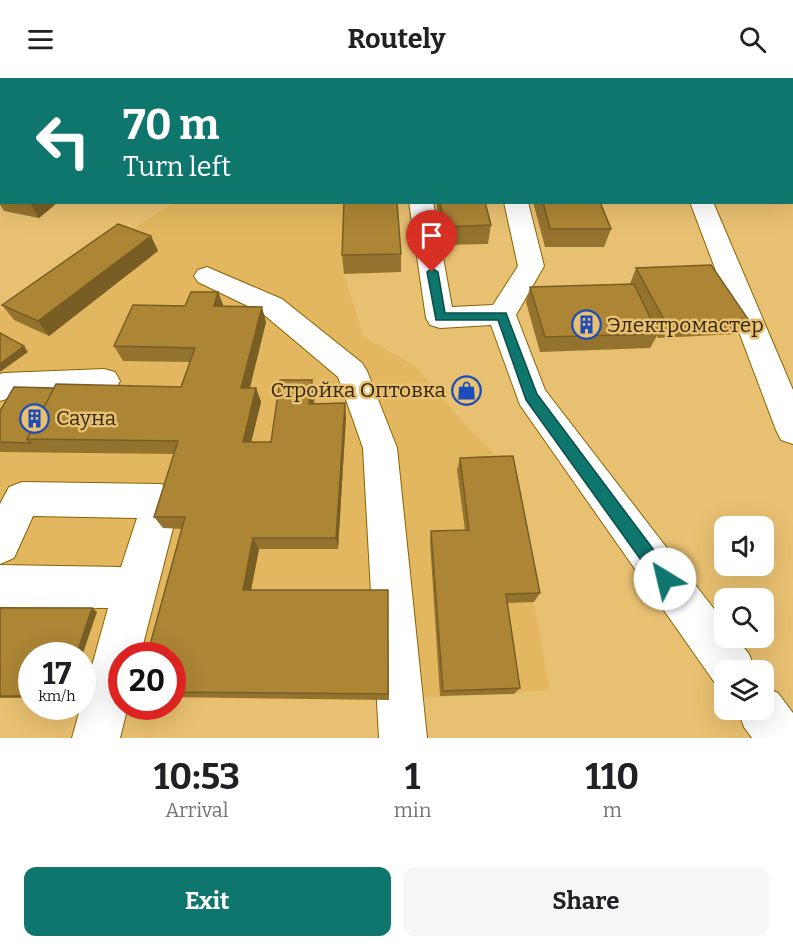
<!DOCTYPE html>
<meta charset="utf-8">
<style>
:root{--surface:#fff;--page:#f6f6f6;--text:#202124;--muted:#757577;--accent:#0f766e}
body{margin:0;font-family:Bitter,serif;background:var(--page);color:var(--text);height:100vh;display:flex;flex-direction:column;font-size:22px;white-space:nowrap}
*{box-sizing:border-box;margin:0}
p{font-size:20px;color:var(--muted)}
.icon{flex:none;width:33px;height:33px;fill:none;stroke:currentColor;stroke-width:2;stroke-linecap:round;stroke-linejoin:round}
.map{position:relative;height:660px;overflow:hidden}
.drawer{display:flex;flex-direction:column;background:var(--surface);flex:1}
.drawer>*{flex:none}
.guide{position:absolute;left:0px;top:0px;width:794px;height:126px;box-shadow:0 6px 24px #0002;background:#0f766e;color:#fff;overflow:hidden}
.fabs{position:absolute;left:714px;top:438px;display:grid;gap:12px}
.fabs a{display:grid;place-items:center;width:60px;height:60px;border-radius:12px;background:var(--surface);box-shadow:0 6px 24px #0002;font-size:30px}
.speed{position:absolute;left:18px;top:564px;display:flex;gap:12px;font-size:30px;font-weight:700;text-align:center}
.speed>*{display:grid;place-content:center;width:78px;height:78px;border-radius:50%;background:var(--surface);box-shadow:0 6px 24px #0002;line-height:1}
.speed small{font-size:15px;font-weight:400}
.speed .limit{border:9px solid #d22;background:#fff;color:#111}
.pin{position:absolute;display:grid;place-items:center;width:51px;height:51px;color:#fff;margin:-62px -26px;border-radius:50% 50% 50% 0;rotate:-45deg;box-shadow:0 0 6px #0007}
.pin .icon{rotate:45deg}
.me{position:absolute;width:66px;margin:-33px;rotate:324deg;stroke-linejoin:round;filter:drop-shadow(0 0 4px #0008)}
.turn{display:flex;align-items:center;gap:21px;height:126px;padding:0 24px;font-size:27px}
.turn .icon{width:78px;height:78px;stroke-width:2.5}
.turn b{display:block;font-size:42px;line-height:51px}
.eta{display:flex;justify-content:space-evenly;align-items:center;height:102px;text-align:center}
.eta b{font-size:36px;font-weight:700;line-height:42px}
.button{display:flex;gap:12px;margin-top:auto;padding:12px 24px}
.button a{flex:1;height:69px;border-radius:12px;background:var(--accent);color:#fff;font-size:24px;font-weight:700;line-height:69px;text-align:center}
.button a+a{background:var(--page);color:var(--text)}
header{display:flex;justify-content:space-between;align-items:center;height:78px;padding:0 24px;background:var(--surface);font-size:27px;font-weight:700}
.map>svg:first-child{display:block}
.built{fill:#e3b75f}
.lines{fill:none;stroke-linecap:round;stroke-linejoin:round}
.minor-casing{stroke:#886301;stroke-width:2}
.minor{fill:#fff;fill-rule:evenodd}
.rail-casing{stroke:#564218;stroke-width:4.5}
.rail{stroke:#e8c071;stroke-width:3;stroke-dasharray:8;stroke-linecap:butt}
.wall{fill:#94732e}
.shaded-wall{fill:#785e25}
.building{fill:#ac8635;stroke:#785e25;stroke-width:1.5}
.route{fill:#0f766e;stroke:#0a4d48;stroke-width:1.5}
.labels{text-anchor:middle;stroke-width:5;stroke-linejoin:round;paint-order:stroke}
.poi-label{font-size:21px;fill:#382806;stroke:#e8c071;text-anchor:start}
</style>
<header><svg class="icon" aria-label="menu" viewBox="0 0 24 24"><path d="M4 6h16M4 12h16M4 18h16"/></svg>Routely<svg class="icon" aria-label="search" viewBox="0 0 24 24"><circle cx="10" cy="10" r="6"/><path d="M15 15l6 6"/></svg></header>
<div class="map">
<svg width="793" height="660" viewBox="0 0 793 660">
<rect width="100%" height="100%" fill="#e8c071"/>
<polygon class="built" points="174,125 346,125 344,196 364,259 415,288 469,351 509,391 550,612 389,622 173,620 172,578 122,578 121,619 83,620 82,578 32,578 0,620 0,234"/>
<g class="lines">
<defs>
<g id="minor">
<polygon points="0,0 18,0 19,2 2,2 2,6"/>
<polygon points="63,0 81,0 62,2"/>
<polygon points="202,0 220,0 201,2"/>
<rect x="639" y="0" width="18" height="2"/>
<polygon points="0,53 2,53 0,67"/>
<polygon points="409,124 433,124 452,229 493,227 518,188 504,124 528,124 544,188 516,237 545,312 724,544 724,560 736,560 749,576 755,592 724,592 724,611 717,608 520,327 491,247 440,250 430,247 426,240"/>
<polygon points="690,124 713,124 793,312 793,366 781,362 776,352"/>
<polygon points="207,189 282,221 362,285 367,293 397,370 427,660 379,660 363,370 338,299 262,235 198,204 194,198 198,192"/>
<polygon points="104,291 115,294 120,303 115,312 104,315 12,319 0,323 0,296 4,295"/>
<polygon points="22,404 161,406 174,411 180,423 140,578 122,578 122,628 128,628 120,660 72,660 108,530 0,529 0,487 121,489 137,440 33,438 14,480 0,486 0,426 9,409"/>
<polygon points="764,609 778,615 793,635 793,660 752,660 744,649 738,632 764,632"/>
</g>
</defs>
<use href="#minor" class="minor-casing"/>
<use href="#minor" class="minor"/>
<defs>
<polyline id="rail" points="384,2 386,0"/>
</defs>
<use href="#rail" class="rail-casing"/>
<use href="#rail" class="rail"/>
</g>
<g class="wall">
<polygon points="2,113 2,124 58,124 39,140 4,133 0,127 0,114"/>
<polygon points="436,124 485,124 491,147 488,166 443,167"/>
<polygon points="533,124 600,124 611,151 604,169 545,169"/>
<polygon points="151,158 158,173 49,258 14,242 2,227"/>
<polygon points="401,176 401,194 344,196 342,177"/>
<polygon points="636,190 748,241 738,256 658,260 657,258 650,270 540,274 526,224 530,209 630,206"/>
<polygon points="218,214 223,228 266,244 250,310 256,310 261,324 251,364 271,364 315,316 314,326 346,339 338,471 259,471 251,512 388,521 389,622 172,619 172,578 182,451 163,450 154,439 174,376 0,374 0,333 54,310 181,309 190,284 123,283 114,268 185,228"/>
<polygon points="460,380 540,515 534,524 507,525 520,610 514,616 440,618 430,464 431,453 465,452 457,392"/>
<polygon points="0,530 92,530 97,534 32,578 32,620 0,620"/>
</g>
<g class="shaded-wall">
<polygon points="31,124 58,124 39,140 30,125"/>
<polygon points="151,158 158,173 49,258 38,243"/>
<polygon points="218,214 224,229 214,228"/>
<polygon points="262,229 266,244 246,324 241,310"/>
<polygon points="24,268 28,274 0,294 0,286"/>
<polygon points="312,302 315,316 312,340 309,326"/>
<polygon points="256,310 261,324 248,377 243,364"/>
<polygon points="345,325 346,339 338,471 336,460"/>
<polygon points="253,460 259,471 249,522 243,512"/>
<polygon points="92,530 97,534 82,578 76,578"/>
</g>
<g class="building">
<polygon points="344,124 397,124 401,176 342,177"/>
<polygon points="440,124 485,124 491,147 444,149"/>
<polygon points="543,124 600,124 611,151 550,151"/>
<polygon points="118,146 151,158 38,243 2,227"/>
<polygon points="711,187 748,241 666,245 636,190"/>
<polygon points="634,206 658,256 545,259 530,209"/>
<polygon points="191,214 218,214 214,228 262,229 241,310 256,310 243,364 271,364 280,302 312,302 309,326 345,325 336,460 253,460 243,512 388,512 388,616 172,614 172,578 147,578 185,439 154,439 178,363 27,361 56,306 181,309 195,270 114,268 133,227 185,228"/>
<polygon points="0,255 24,268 0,286"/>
<polygon points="14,309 54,310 27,361 31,365 0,364 0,333"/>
<polygon points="513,378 540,515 506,516 520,610 443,613 431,453 469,452 460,380"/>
<polygon points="0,530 92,530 76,578 32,578 32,618 0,618"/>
</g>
<polygon class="route" points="432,190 438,194 445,235 506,235 537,316 671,495 674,501 671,507 665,509 659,507 526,322 498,242 436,242 427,194"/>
<defs>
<symbol id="building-ring" viewBox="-11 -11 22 22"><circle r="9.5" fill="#e8c071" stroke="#1c4cb9" stroke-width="1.5"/><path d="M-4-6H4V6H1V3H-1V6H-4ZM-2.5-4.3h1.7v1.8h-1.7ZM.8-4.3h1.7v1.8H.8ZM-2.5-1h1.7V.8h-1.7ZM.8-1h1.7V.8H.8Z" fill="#1c4cb9"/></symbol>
<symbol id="shop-ring" viewBox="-11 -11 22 22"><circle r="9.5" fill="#e8c071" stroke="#1c4cb9" stroke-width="1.5"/><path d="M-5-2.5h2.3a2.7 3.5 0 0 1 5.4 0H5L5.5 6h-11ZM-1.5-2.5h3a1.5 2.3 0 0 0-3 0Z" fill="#1c4cb9"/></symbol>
</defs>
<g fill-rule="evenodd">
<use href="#building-ring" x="570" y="230" width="33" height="33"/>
<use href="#shop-ring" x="450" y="296" width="33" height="33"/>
<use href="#building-ring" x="18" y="324" width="33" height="33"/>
</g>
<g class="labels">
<g class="poi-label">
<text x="607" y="254">Электромастер</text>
<text x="446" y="319" text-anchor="end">Стройка Оптовка</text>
<text x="56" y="347">Сауна</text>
</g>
</g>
</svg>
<div class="fabs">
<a><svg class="icon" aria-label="sound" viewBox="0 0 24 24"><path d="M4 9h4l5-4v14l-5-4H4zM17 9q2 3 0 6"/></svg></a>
<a><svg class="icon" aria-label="search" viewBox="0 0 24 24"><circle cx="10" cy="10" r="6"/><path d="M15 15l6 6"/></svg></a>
<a><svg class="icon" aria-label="layers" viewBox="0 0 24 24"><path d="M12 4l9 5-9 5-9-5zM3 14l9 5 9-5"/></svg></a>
</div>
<div class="speed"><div>17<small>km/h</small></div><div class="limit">20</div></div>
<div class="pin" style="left:432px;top:194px;background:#d93025"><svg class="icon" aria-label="arrive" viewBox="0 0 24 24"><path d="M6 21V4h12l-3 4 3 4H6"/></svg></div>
<svg class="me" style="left:665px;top:501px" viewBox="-20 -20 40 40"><circle r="19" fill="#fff"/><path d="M0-13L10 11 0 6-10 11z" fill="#0f766e"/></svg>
<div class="guide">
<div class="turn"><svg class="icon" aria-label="left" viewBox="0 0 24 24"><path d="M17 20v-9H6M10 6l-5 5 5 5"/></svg><div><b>70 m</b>Turn left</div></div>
</div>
</div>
<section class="drawer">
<div class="eta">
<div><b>10:53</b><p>Arrival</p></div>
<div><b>1</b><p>min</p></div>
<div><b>110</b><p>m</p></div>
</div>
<div class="button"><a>Exit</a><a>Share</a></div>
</section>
